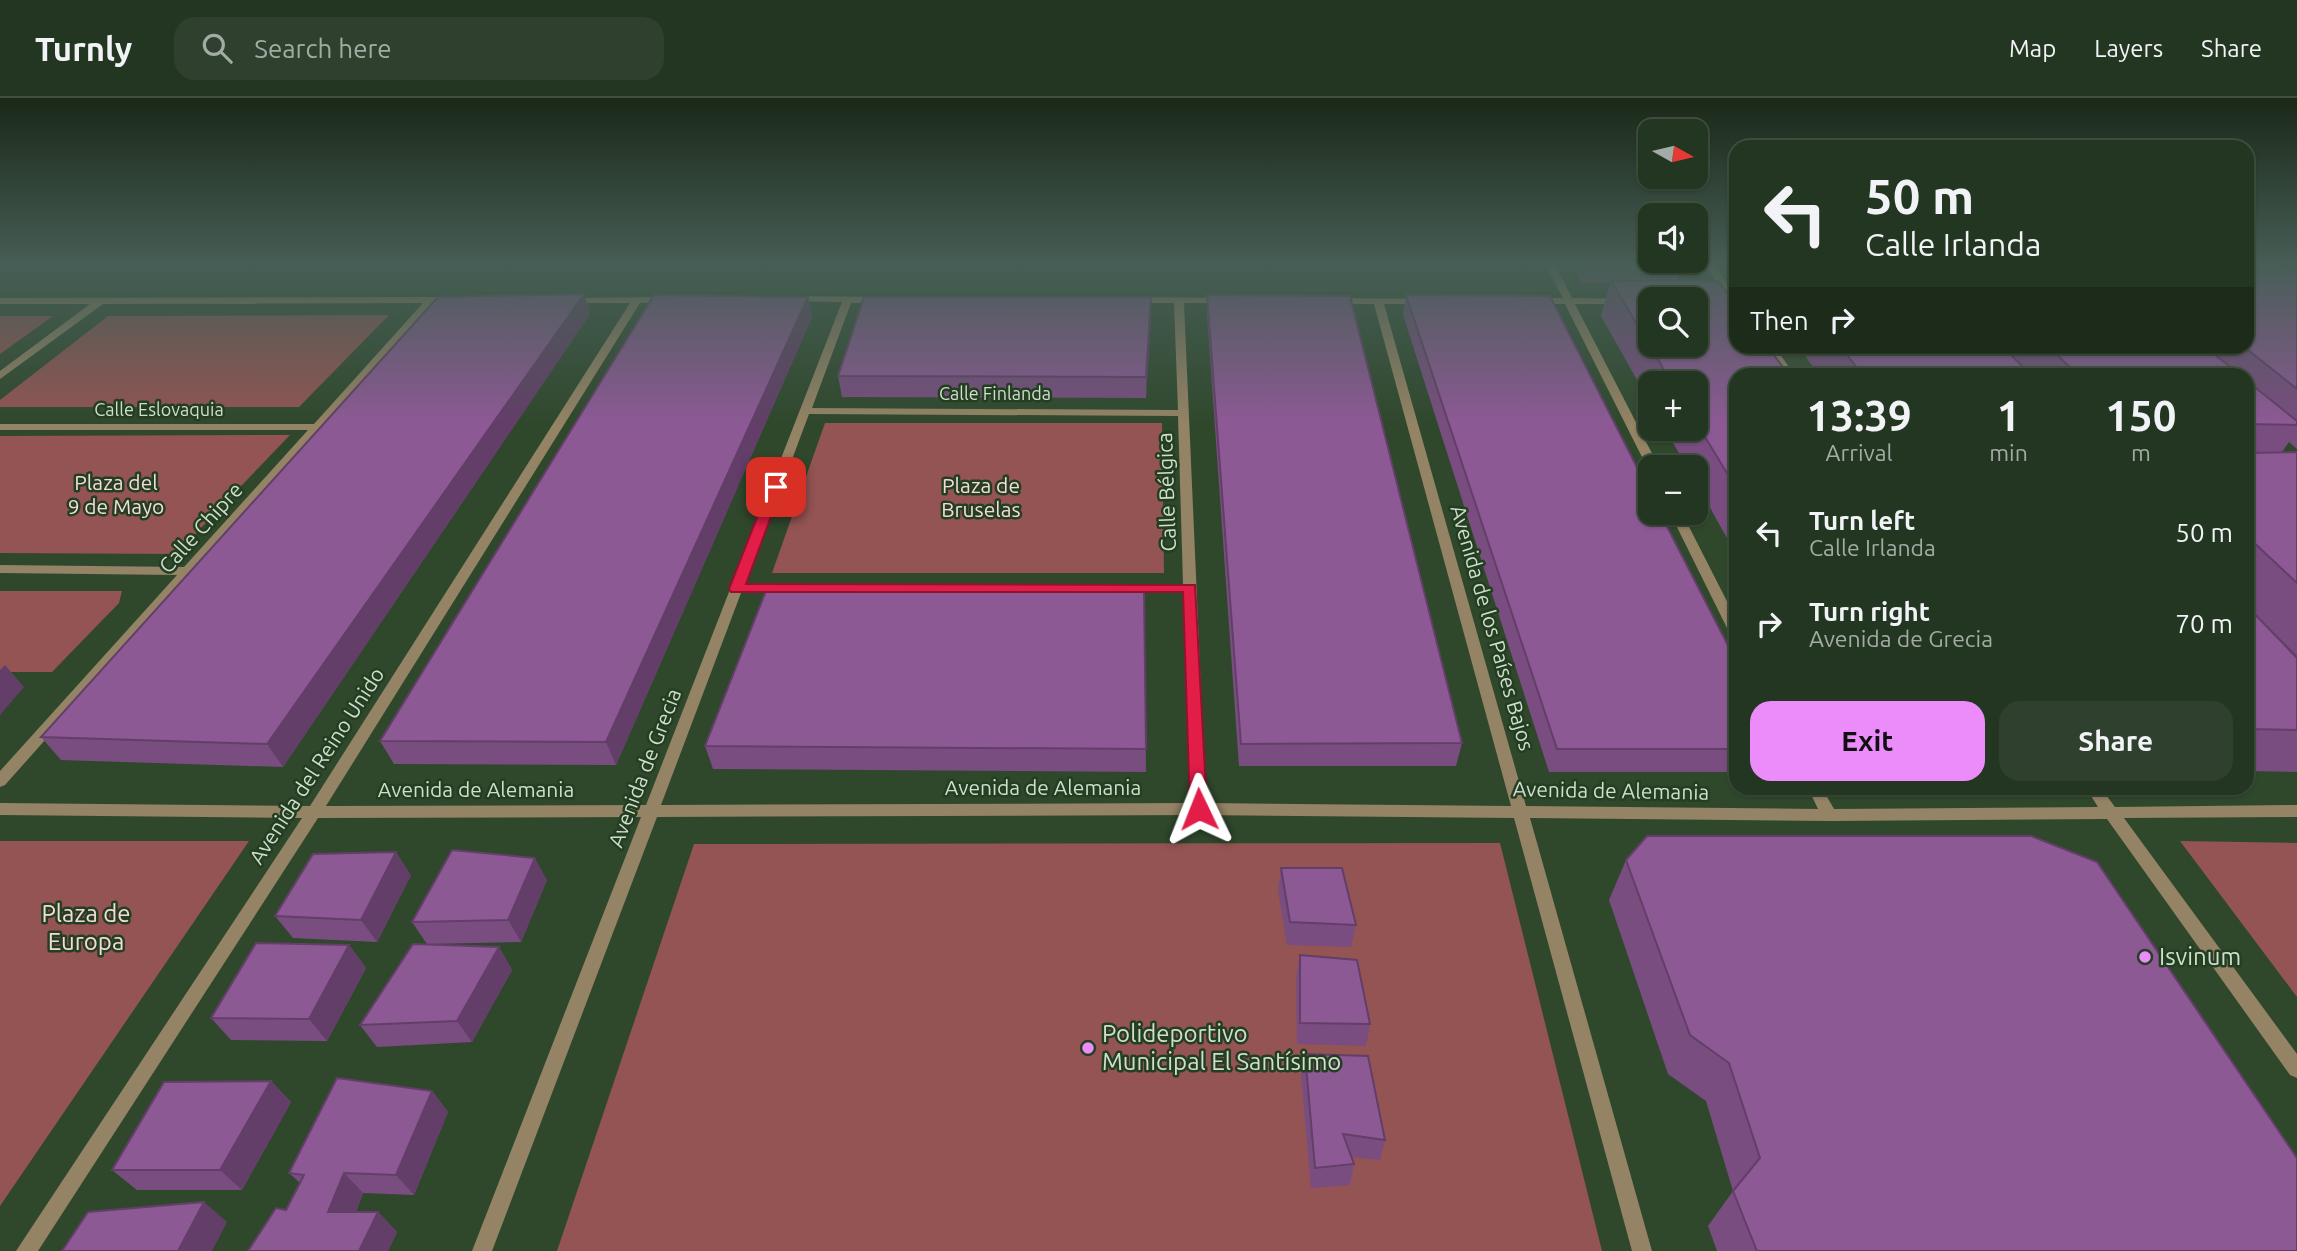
<!DOCTYPE html>
<meta charset="utf-8">
<style>
:root{--surface:#233621;--page:#2f412e;--text:#f1f3f6;--muted:#a3aba5;--line:#40503f;--accent:#ec8cfb}
body{margin:0;font-family:Ubuntu,sans-serif;background:var(--page);color:var(--text);height:100vh;display:flex;flex-direction:column;font-size:26px;white-space:nowrap}
*{box-sizing:border-box;margin:0}
p{font-size:23px;color:var(--muted)}
.icon{flex:none;width:38px;height:38px;fill:none;stroke:currentColor;stroke-width:2;stroke-linecap:round;stroke-linejoin:round}
.map{position:relative;flex:1;overflow:hidden}
.drawer{position:absolute;left:1729px;top:270px;width:525px;height:427px;display:flex;flex-direction:column;background:var(--surface);border-radius:21px;box-shadow:0 2px 5px #0004,0 0 0 2px var(--line)}
.drawer>*{flex:none}
.banner{position:absolute;left:1729px;top:42px;width:525px;height:214px;border-radius:21px;box-shadow:0 2px 5px #0004,0 0 0 2px var(--line);background:#233621;color:var(--text);overflow:hidden}
.needle{width:46px;rotate:98deg}
.tools{position:absolute;left:1638px;top:21px;display:grid;gap:14px}
.tools a{display:grid;place-items:center;width:70px;height:70px;border-radius:14px;background:var(--surface);box-shadow:0 2px 5px #0004,0 0 0 2px var(--line);font-size:35px}
.pin{position:absolute;display:grid;place-items:center;width:60px;height:60px;color:#fff;margin:-30px;border-radius:14px;box-shadow:0 4px 10px #0006}
.me{position:absolute;width:77px;margin:-38px;rotate:358deg;stroke-linejoin:round;filter:drop-shadow(0 0 5px #0008)}
.turn{display:flex;align-items:center;gap:24px;height:147px;padding:0 21px;font-size:32px}
.turn .icon{width:91px;height:91px;stroke-width:2.5}
.turn b{display:block;font-size:49px;line-height:60px}
.then{display:flex;align-items:center;height:66px;padding:0 21px;background:#0003;gap:14px;font-size:26px}
.eta{display:flex;justify-content:space-evenly;align-items:center;height:119px;text-align:center}
.eta b{font-size:42px;font-weight:700;line-height:49px}
.primary-button{display:flex;gap:14px;margin-top:auto;padding:14px 21px}
.primary-button a{flex:1;height:80px;border-radius:21px;background:var(--accent);color:#111;font-size:28px;font-weight:700;line-height:80px;text-align:center}
.primary-button a+a{background:var(--page);color:var(--text)}
ul{padding:0;list-style:none}
li{display:flex;align-items:center;gap:21px;height:91px;padding:0 21px}
li div{flex:1}
li b{display:block;font-size:26px}
li em{font-style:normal}
header{display:flex;align-items:center;gap:42px;box-sizing:border-box;height:98px;padding:0 35px;background:var(--surface);border-bottom:2px solid var(--line)}
header strong{font-size:33px}
nav{display:flex;gap:38px;margin-inline-start:auto;font-size:24px}
.search{width:490px;height:63px;background:var(--page);display:flex;align-items:center;gap:18px;box-sizing:border-box;padding:0 24px;border-radius:21px;color:var(--muted);font-size:26px}
.map>svg:first-child{display:block}
.green{fill:#935453}
.lines{fill:none;stroke-linecap:round;stroke-linejoin:round}
.minor{fill:#948364;fill-rule:evenodd}
.wall{fill:#794d80}
.shaded-wall{fill:#633e68}
.building{fill:#8d5995;stroke:#633e68;stroke-width:2;fill-rule:evenodd}
.route{fill:#e11d48;stroke:#92132f;stroke-width:2}
.poi-dot{fill:#ec8cfb;stroke:#243e22;stroke-width:2.5}
.labels{text-anchor:middle;stroke-width:5;stroke-linejoin:round;paint-order:stroke}
.far-street-label{font-size:18px;fill:#cfdecd;stroke:#243e22}
.park-label{font-size:21px;fill:#f4dbda;stroke:#243e22}
.street-label{font-size:21px;fill:#cfdecd;stroke:#243e22}
.near-park-label{font-size:24px;fill:#f4dbda;stroke:#243e22}
.near-poi-label{font-size:24px;fill:#cfdecd;stroke:#243e22;text-anchor:start}
</style>
<header>
<strong>Turnly</strong>
<div class="search"><svg class="icon" aria-label="search" viewBox="0 0 24 24"><circle cx="10" cy="10" r="6"/><path d="M15 15l6 6"/></svg>Search here</div>
<nav><a>Map</a><a>Layers</a><a>Share</a></nav>
</header>
<div class="map">
<svg width="2297" height="1153" viewBox="0 0 2297 1153">
<rect width="100%" height="100%" fill="#2f482c"/>
<g class="green">
<polygon points="389,217 299,309 0,309 0,302 108,218"/>
<polygon points="0,218 53,218 0,256"/>
<polygon points="825,325 1162,325 1164,475 772,475"/>
<polygon points="290,337 176,456 0,455 0,338"/>
<polygon points="0,493 122,493 119,505 52,574 0,574"/>
<polygon points="0,743 249,743 0,1108"/>
<polygon points="2180,743 2297,745 2297,899"/>
<polygon points="1500,745 1602,1153 557,1153 694,746"/>
</g>
<g class="lines">
<g class="minor">
<polygon points="1545,166 1555,166 1572,200 1654,201 1650,201 1650,206 1575,206 1659,369 1650,369 1650,372 1647,369 1565,206 1534,206 1529,203 1534,200 1563,200"/>
<polygon points="1704,166 1714,166 1736,198 1736,208 1733,207"/>
<path d="M789,198L881,199L886,202L881,205H851L812,310L1178,312L1174,205H1132L1127,202L1132,199L1227,200V204L1224,205H1184L1206,705L1511,708L1374,206H1335L1330,203L1335,200L1426,201L1428,203L1423,206H1384L1526,708L1818,711L1808,690H1822L1834,711L2098,709L2086,690H2101L2115,709L2297,707V719L2124,720L2297,956V980L2290,977L2107,721L1829,723L1530,720L1652,1153H1632L1514,720L1198,717L657,719L492,1153H472L641,719L318,720L38,1153H16L302,720L0,717V705L310,708L630,205H568L563,202L565,200L671,199L676,202L674,204L640,205L326,708L646,707L842,204L786,203L784,201ZM809,316L1178,318L1183,486L745,487ZM1183,494L1190,705L661,707L741,495Z"/>
<polygon points="454,199 459,202 457,204 434,205 5,687 0,689 0,673 177,477 0,475 0,467 184,469 308,332 0,332 0,326 314,326 423,205 103,206 0,281 0,273 90,206 0,206 0,200"/>
<polygon points="1764,248 1774,248 1794,276 1784,276"/>
<polygon points="1670,415 1682,415 1736,521 1736,538 1729,534"/>
</g>
</g>
<g class="wall">
<polygon points="1577,166 1683,166 1677,183 1736,276 1736,456 1696,385 1696,369 1687,369 1665,331 1696,331 1696,285 1650,285 1650,305 1601,218 1610,185 1581,185 1576,171"/>
<polygon points="2297,177 2297,351 2289,344 2282,354 2297,354 2297,558 2247,508 2247,276 1818,276 1798,248 2247,248"/>
<polygon points="584,196 590,216 283,669 61,662 41,639"/>
<polygon points="1207,197 1462,645 1456,668 1239,668 1207,217"/>
<polygon points="1406,197 1736,563 1736,674 1549,674 1403,217"/>
<polygon points="808,199 812,219 616,667 394,666 380,643"/>
<polygon points="1151,199 1151,219 1146,300 842,299 838,278"/>
<polygon points="1144,491 1146,674 713,671 705,648"/>
<polygon points="2247,508 2297,560 2297,674 2247,673"/>
<polygon points="1626,762 2297,1153 1717,1153 1708,1128 1733,1093 1706,1003 1668,976 1609,802"/>
<polygon points="1281,770 1356,827 1351,849 1287,847 1278,792"/>
<polygon points="411,777 377,844 293,840 275,818"/>
<polygon points="547,782 521,844 427,846 412,824"/>
<polygon points="349,847 366,870 327,943 231,942 211,920"/>
<polygon points="499,849 512,872 472,944 377,949 360,927"/>
<polygon points="1300,857 1370,926 1366,948 1297,946 1296,879"/>
<polygon points="1305,956 1385,1042 1380,1062 1352,1059 1354,1066 1350,1087 1311,1090 1301,977"/>
<polygon points="271,983 291,1004 242,1092 137,1092 112,1072"/>
<polygon points="432,993 448,1014 414,1097 363,1095 356,1114 378,1114 397,1134 388,1153 248,1153 286,1112 300,1085 289,1075"/>
</g>
<g class="shaded-wall">
<polygon points="584,196 590,216 283,669 267,646"/>
<polygon points="808,199 812,219 616,667 606,644"/>
<polygon points="1151,199 1151,219 1146,300 1146,279"/>
<polygon points="5,567 24,589 0,617 0,572"/>
<polygon points="396,754 411,777 377,844 361,822"/>
<polygon points="535,760 547,782 521,844 508,822"/>
<polygon points="349,847 366,870 327,943 309,921"/>
<polygon points="499,849 512,872 472,944 457,923"/>
<polygon points="271,983 291,1004 242,1092 220,1072"/>
<polygon points="432,993 448,1014 414,1097 396,1077"/>
<polygon points="344,1075 363,1095 348,1134 328,1114"/>
<polygon points="204,1104 227,1124 212,1153 178,1153"/>
<polygon points="378,1114 397,1134 388,1153 359,1153"/>
</g>
<g class="building">
<polygon points="2247,166 2280,166 2297,177 2297,291 2243,248 2247,248"/>
<path d="M1611,183H1718L1736,207V248H1767L1788,276H1736V390L1696,324V285H1672ZM1650,201H1696V247H1650Z"/>
<polygon points="584,196 267,646 41,639 438,199"/>
<polygon points="654,197 808,199 606,644 380,643"/>
<polygon points="1207,197 1350,198 1462,645 1241,646"/>
<polygon points="1406,197 1550,198 1650,395 1650,415 1660,415 1736,563 1736,651 1557,651"/>
<polygon points="864,199 1151,199 1146,279 838,278"/>
<polygon points="1840,248 2002,248 2030,276 1862,276"/>
<polygon points="2048,248 2204,248 2239,276 2077,276"/>
<polygon points="2247,283 2297,323 2297,327 2247,326"/>
<polygon points="2297,354 2297,485 2247,438 2247,355"/>
<polygon points="1144,491 1146,651 705,648 766,493"/>
<polygon points="2247,508 2297,560 2297,632 2247,631"/>
<polygon points="1647,738 2031,738 2097,764 2297,1060 2297,1153 1757,1153 1733,1093 1760,1060 1729,965 1690,937 1626,762"/>
<polygon points="452,752 535,760 508,822 412,824"/>
<polygon points="396,754 361,822 275,818 313,756"/>
<polygon points="1281,770 1342,770 1356,827 1290,824"/>
<polygon points="256,845 349,847 309,921 211,920"/>
<polygon points="413,846 499,849 457,923 360,927"/>
<polygon points="1300,857 1357,862 1370,926 1300,925"/>
<polygon points="1305,956 1368,958 1385,1042 1343,1036 1354,1066 1315,1070"/>
<polygon points="337,980 432,993 396,1077 344,1075 328,1114 378,1114 359,1153 248,1153 276,1110 286,1112 304,1077 289,1075"/>
<polygon points="271,983 220,1072 112,1072 164,984"/>
<polygon points="204,1104 178,1153 62,1153 88,1114"/>
</g>
<linearGradient id="sky" x2="0" y2="1"><stop stop-color="#1a2818"/><stop offset="0.51" stop-color="#475e56"/><stop offset="1" stop-color="#475e56" stop-opacity="0"/></linearGradient>
<rect width="2297" height="327" fill="url(#sky)"/>
<polygon class="route" points="776,385 782,389 746,486 1195,487 1207,711 1205,716 1192,716 1190,711 1183,494 731,494 729,491 769,389"/>
<g class="poi-dot">
<circle cx="2145" cy="859" r="7"/>
<circle cx="1088" cy="950" r="7"/>
</g>
<g class="labels">
<g class="far-street-label">
<text x="995" y="302">Calle Finlanda</text>
<text x="159" y="318">Calle Eslovaquia</text>
</g>
<g class="park-label">
<text x="116" y="392">Plaza del<tspan x="116" dy="24">9 de Mayo</tspan></text>
<text x="981" y="395">Plaza de<tspan x="981" dy="24">Bruselas</tspan></text>
</g>
<g class="street-label">
<text transform="translate(1167 394) rotate(-92)" y="7">Calle Bélgica</text>
<text transform="translate(201 430) rotate(-48)" y="7">Calle Chipre</text>
<text transform="translate(1492 530) rotate(74)" y="7">Avenida de los Países Bajos</text>
<text transform="translate(317 668) rotate(-57)" y="7">Avenida del Reino Unido</text>
<text transform="translate(645 670) rotate(-69)" y="7">Avenida de Grecia</text>
<text x="1043" y="697">Avenida de Alemania</text>
<text x="476" y="699">Avenida de Alemania</text>
<text transform="translate(1611 693) rotate(1)" y="7">Avenida de Alemania</text>
</g>
<g class="near-park-label">
<text x="86" y="824">Plaza de<tspan x="86" dy="28">Europa</tspan></text>
</g>
<g class="near-poi-label">
<text x="2159" y="867">Isvinum</text>
<text x="1102" y="944">Polideportivo<tspan x="1102" dy="28">Municipal El Santísimo</tspan></text>
</g>
</g>
</svg>
<div class="tools">
<a><svg class="needle" viewBox="-14 -14 28 28"><path d="M0-13l5 13h-10z" fill="#e53935"/><path d="M0 13l5-13h-10z" fill="#a3aba5"/></svg></a>
<a><svg class="icon" aria-label="sound" viewBox="0 0 24 24"><path d="M4 9h4l5-4v14l-5-4H4zM17 9q2 3 0 6"/></svg></a>
<a><svg class="icon" aria-label="search" viewBox="0 0 24 24"><circle cx="10" cy="10" r="6"/><path d="M15 15l6 6"/></svg></a>
<a>+</a>
<a>−</a>
</div>
<div class="pin" style="left:776px;top:389px;background:#d93025"><svg class="icon" aria-label="arrive" viewBox="0 0 24 24"><path d="M6 21V4h12l-3 4 3 4H6"/></svg></div>
<svg class="me" style="left:1199px;top:711px" viewBox="-20 -20 40 40"><path d="M0-17L14 15 0 8-14 15z" fill="#e11d48" stroke="#fff" stroke-width="4"/></svg>
<div class="banner">
<div class="turn"><svg class="icon" aria-label="left" viewBox="0 0 24 24"><path d="M17 20v-9H6M10 6l-5 5 5 5"/></svg><div><b>50 m</b>Calle Irlanda</div></div>
<div class="then">Then<svg class="icon" aria-label="right" viewBox="0 0 24 24"><path d="M7 20v-9h11M14 6l5 5-5 5"/></svg></div>
</div>
<section class="drawer">
<div class="eta">
<div><b>13:39</b><p>Arrival</p></div>
<div><b>1</b><p>min</p></div>
<div><b>150</b><p>m</p></div>
</div>
<ul>
<li><svg class="icon" aria-label="left" viewBox="0 0 24 24"><path d="M17 20v-9H6M10 6l-5 5 5 5"/></svg><div><b>Turn left</b><p>Calle Irlanda</p></div><em>50 m</em></li>
<li><svg class="icon" aria-label="right" viewBox="0 0 24 24"><path d="M7 20v-9h11M14 6l5 5-5 5"/></svg><div><b>Turn right</b><p>Avenida de Grecia</p></div><em>70 m</em></li>
</ul>
<div class="primary-button"><a>Exit</a><a>Share</a></div>
</section>
</div>
